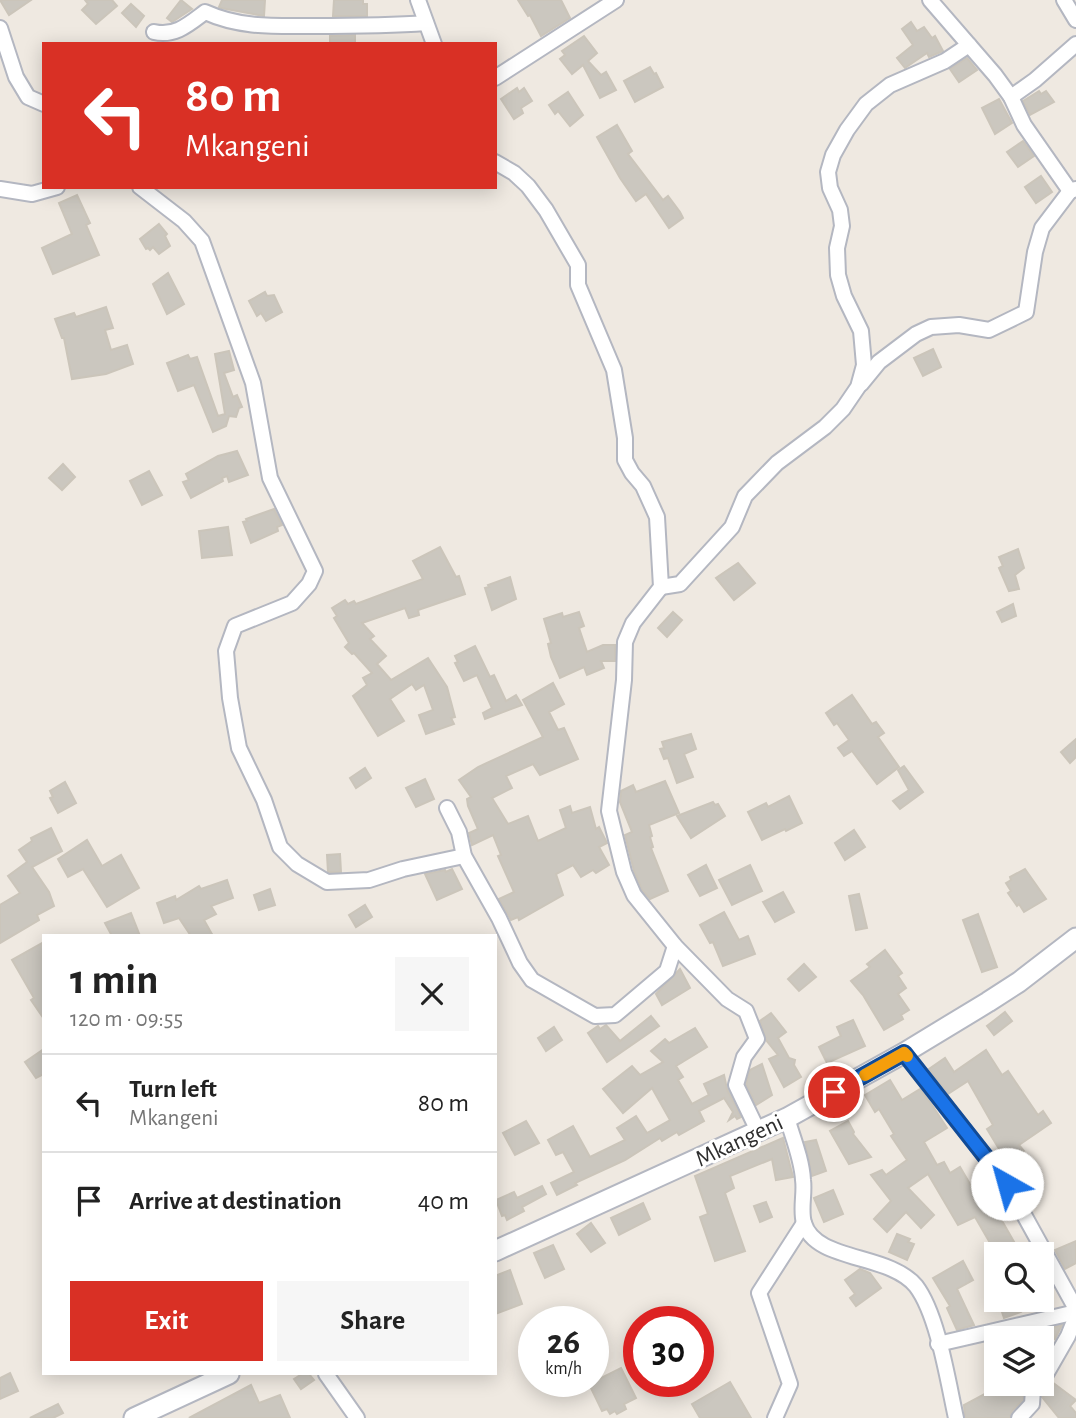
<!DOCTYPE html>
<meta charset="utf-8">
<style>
:root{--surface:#fff;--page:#f6f6f6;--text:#222;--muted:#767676;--line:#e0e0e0;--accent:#d93025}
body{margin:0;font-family:"Alegreya Sans",sans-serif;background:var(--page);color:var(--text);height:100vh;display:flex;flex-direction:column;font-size:26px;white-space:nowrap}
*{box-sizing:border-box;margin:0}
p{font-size:23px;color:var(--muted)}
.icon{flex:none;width:38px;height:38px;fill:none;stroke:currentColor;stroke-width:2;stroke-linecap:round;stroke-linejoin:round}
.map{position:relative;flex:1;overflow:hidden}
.details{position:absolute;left:42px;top:934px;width:455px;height:441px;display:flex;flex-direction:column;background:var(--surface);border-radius:0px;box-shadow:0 4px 18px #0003}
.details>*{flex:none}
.guide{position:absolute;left:42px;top:42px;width:455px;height:147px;border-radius:0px;box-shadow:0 4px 18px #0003;background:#d93025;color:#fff;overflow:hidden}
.buttons{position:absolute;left:984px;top:1242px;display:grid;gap:14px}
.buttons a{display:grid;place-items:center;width:70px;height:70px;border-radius:0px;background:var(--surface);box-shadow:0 4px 18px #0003;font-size:35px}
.speed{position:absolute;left:518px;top:1306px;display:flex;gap:14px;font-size:35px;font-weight:700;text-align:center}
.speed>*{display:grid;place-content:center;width:91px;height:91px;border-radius:50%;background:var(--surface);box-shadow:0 4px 18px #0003;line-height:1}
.speed small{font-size:18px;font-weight:400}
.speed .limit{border:10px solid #d22;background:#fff;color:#111}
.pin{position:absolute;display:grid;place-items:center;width:60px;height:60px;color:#fff;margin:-30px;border:4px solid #fff;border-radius:50%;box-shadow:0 2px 7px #0007}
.me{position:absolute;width:77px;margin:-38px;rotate:322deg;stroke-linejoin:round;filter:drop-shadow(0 0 5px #0008)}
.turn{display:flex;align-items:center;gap:24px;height:147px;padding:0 28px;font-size:32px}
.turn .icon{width:91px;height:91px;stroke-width:2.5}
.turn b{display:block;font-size:49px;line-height:60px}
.round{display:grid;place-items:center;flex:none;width:74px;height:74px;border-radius:0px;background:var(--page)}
.summary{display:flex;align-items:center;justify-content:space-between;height:119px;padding:0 28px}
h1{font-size:42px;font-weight:700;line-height:52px}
.action{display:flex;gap:14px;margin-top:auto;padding:14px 28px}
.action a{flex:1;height:80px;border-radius:0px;background:var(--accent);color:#fff;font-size:28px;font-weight:700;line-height:80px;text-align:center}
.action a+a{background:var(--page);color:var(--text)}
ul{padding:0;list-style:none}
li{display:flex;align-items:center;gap:21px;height:98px;padding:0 28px;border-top:2px solid var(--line)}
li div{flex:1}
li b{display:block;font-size:26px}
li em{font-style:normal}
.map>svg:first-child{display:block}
.building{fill:#cbc7bf;stroke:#cbc5ba;stroke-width:2}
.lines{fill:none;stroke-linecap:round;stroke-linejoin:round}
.street-casing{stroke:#b4b7c1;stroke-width:18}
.secondary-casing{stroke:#b4b7c1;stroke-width:23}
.street{stroke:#fff;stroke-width:14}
.secondary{stroke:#fff;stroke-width:19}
.route-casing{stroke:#114b97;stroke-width:18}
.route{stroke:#1a73e8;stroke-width:12}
.slow{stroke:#f59e0b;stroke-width:12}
.labels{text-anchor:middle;stroke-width:6;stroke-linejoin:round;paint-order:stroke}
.street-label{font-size:24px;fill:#2e2e2e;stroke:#fff}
</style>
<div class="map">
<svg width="1076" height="1418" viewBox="0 0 1076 1418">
<rect width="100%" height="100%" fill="#efe9e1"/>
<g class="building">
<polygon points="0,0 31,0 9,15"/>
<polygon points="85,0 112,0 117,6 96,24 82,10 88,4"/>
<polygon points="181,0 192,9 172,22 167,18"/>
<polygon points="222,0 265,0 264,16 221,8 219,7"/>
<polygon points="334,0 363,0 363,4 367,4 367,16 333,16"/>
<polygon points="518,0 561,0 570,18 541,36 530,15 528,16"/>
<polygon points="131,4 144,16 136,27 122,13"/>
<polygon points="911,22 917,31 924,27 932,38 935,36 943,51 929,57 927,53 905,68 897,58 913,45 902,29"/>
<polygon points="355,35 355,44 330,44 330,36"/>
<polygon points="584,36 597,53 588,61 601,75 606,72 616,90 600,98 583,65 572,74 560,59 565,55 562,51"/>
<polygon points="967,58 977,70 959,82 950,69"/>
<polygon points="650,67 654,74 656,73 663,87 635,102 624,81"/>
<polygon points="517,88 519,92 524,88 532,101 521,108 523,113 514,119 501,99"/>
<polygon points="1039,91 1041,94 1046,91 1054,102 1030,115 1023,101"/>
<polygon points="568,92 583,115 570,126 558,111 555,114 549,105"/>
<polygon points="999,99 1012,123 995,134 982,108"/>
<polygon points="617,125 632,151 628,154 663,200 668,196 680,212 683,218 669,228 646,194 636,201 620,178 597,137"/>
<polygon points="1023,141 1034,156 1018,167 1007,152"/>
<polygon points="1041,176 1052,192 1036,203 1025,187"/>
<polygon points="77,195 90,223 86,225 99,255 53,274 42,248 72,234 59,203"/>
<polygon points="159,224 167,234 165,236 170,246 159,254 153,247 150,250 148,248 146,249 140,239"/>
<polygon points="168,273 184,304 167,314 153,284"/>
<polygon points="265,292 267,296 274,295 282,312 266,321 261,313 257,316 249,301"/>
<polygon points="106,307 113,328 105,330 111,350 127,345 133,364 106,374 72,379 64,338 62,338 55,319 74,313 76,317"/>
<polygon points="933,349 941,367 923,376 914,358"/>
<polygon points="229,351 234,370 224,373 233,397 237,395 242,407 239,408 236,417 229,416 226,426 213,432 194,385 178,391 167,363 188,355 190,359 197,357 218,416 225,414 215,354"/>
<polygon points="237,451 248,475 229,482 227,476 222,478 223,481 191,498 183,482 189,480 186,474 218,456"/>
<polygon points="63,464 75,477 62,490 49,478"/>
<polygon points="149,471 162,495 142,505 130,481"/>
<polygon points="274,509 282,525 277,527 278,531 251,543 243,522 247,521 246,519"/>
<polygon points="228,527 232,555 202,558 199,531"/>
<polygon points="440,547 456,577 459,576 465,594 418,610 419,615 409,618 405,608 362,623 374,636 370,639 386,656 377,664 391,680 428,658 447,687 455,717 451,718 454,724 426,734 419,715 433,710 424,685 416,690 412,684 390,699 404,721 378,736 353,696 367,685 363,678 372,673 354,653 352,654 345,647 349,643 334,618 337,616 332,608 345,600 348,604 354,601 356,604 423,579 413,561"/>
<polygon points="1018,549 1024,568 1015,575 1019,589 1009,591 999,568 1003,566 999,557"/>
<polygon points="738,563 755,583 734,600 716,578"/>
<polygon points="510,577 516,599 492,610 485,588 489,587 488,585"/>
<polygon points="1013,604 1016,616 1002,622 997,612"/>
<polygon points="579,612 584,626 579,628 587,652 603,645 615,645 615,661 601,661 604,668 587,675 584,667 560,678 551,657 548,644 551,643 544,619 562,613 563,617"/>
<polygon points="673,612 682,620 667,637 658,628"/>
<polygon points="475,646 490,677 494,675 506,701 516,695 522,705 485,719 483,713 492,708 477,675 464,681 455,663 458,662 455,656"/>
<polygon points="553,683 564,704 549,712 558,730 564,728 578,759 540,775 533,764 506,776 512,788 492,798 508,824 528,816 538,841 566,828 560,810 570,806 572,813 590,807 596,829 599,827 607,843 599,847 609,865 596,873 593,870 581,877 573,865 556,874 563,895 519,920 518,917 511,920 499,899 514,892 498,856 501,855 493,835 472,845 469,833 478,829 468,806 467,799 471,797 459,780 478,767 543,737 523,700"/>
<polygon points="852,695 872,724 876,722 884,733 878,737 899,767 877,784 852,751 844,756 838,748 849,740 837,723 834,725 826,713"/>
<polygon points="691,734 696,749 684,754 693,777 677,783 668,758 664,759 660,749 664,748 662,742"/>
<polygon points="1076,739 1076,757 1070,763 1061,752"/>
<polygon points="904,766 923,792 900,809 893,801 909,790 898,770"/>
<polygon points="365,768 371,778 356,788 350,778"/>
<polygon points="425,779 434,799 416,807 406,788"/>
<polygon points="665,781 679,813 649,825 652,836 650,837 653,847 651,848 668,891 650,899 642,890 634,871 625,835 632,832 620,802 621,791 633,785 636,792"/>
<polygon points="65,782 76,803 58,813 50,798 53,797 50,791"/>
<polygon points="789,796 802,823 786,831 785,829 762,840 748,812 766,803 768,807"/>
<polygon points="713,802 715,805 718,804 725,816 691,838 677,816"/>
<polygon points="51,828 62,851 32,867 49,892 54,906 37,915 39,920 0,943 0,905 20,893 8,876 27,862 19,850 32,841 31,838"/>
<polygon points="854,830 865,847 845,860 835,843"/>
<polygon points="87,840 102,866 121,855 139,888 107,907 83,869 68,877 58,859"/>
<polygon points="340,854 341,872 328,872 327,855"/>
<polygon points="706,865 717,888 700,896 688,875"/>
<polygon points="750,865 762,891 732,905 719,880"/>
<polygon points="452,869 462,889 437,900 425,874 445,870 446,872"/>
<polygon points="1025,869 1046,899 1024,912 1019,904 1017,906 1008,893 1011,891 1006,883 1011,880 1010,877"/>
<polygon points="227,880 233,898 211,906 216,914 204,920 213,936 191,936 179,918 164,923 157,903 175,896 176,900 199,886 201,889"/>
<polygon points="270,889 275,905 259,910 254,895"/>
<polygon points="783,892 794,912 775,922 763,902"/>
<polygon points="859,894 867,928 856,930 849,896"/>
<polygon points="365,905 372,917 356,927 349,915"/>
<polygon points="724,912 739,940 748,936 755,954 723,966 713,942 710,943 700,925"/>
<polygon points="131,913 140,936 112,936 105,923"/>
<polygon points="978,914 997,967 982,972 963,920"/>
<polygon points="44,942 44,1019 31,1000 34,998 12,960"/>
<polygon points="885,950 902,973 898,976 906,988 898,994 909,1010 901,1015 903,1019 884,1030 863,995 851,981 870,967 867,964"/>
<polygon points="804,964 816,977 799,991 788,979"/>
<polygon points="680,969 690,988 662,1005 656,994"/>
<polygon points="1005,1012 1012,1021 994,1035 987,1026"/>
<polygon points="771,1013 786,1032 778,1038 789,1058 795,1060 794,1065 801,1077 784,1087 769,1059 778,1055 766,1040 760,1021"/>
<polygon points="651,1016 659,1026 607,1062 588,1033 598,1026 600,1029 606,1025 620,1041"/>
<polygon points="853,1020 865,1046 827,1063 819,1047 841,1036 837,1027"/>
<polygon points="554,1027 562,1040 546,1051 538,1038"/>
<polygon points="695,1028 707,1047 676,1066 683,1077 678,1080 692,1104 709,1095 704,1084 724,1075 727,1089 741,1117 737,1119 735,1116 729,1120 733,1112 724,1098 699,1111 704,1121 679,1135 677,1132 662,1141 660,1138 625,1160 575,1183 577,1185 557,1195 551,1183 574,1172 563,1152 556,1155 548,1140 573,1126 590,1157 625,1140 617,1128 636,1116 647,1133 670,1120 652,1088 623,1113 603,1089 632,1066 640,1075 663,1062 651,1051 665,1039 669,1043"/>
<polygon points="44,1049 44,1074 36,1078 25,1062"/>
<polygon points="986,1050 1002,1075 1008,1071 1038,1115 1043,1111 1051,1123 1019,1145 1024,1151 1007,1162 987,1129 993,1125 968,1081 948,1094 929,1069 945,1058 954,1072"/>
<polygon points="762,1064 772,1095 756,1105 746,1084 750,1070"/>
<polygon points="890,1080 902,1100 920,1089 932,1105 947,1128 924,1142 937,1165 944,1162 950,1173 960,1167 977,1196 986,1192 995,1213 997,1212 1017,1247 1004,1255 997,1255 975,1217 958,1225 928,1174 908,1188 934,1215 921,1228 906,1212 887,1232 874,1219 891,1201 871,1175 882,1170 886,1175 907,1160 891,1136 894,1134 879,1109 875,1112 865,1095"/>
<polygon points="526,1121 539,1143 515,1155 503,1133"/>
<polygon points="848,1121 854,1132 853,1134 871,1157 849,1164 830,1131"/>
<polygon points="783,1138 793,1177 776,1180 772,1159 730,1176 734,1188 725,1193 745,1251 715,1261 700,1217 708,1214 695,1176"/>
<polygon points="816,1140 826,1171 812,1176 805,1142"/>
<polygon points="542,1186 546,1194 522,1207 524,1211 507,1220 505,1215 502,1216 496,1200 514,1192 517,1198"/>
<polygon points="833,1190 843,1214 824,1222 814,1198"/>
<polygon points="766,1202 772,1217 760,1222 754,1206"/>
<polygon points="643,1203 650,1219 619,1235 611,1218"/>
<polygon points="591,1223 605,1243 591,1252 577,1234"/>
<polygon points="897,1234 910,1239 908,1242 914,1244 907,1260 889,1252"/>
<polygon points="1076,1241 1076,1263 1065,1269 1055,1250"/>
<polygon points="553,1245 564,1269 545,1278 534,1253"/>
<polygon points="963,1261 973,1280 957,1289 974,1325 957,1330 947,1308 950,1306 933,1278"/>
<polygon points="860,1269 870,1273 881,1288 856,1306 850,1298 855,1294 845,1280"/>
<polygon points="510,1270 522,1304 495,1314 495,1276"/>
<polygon points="1009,1300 1017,1300 1021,1312 1004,1318 999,1303"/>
<polygon points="1062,1325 1055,1339 1041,1345 1041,1330"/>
<polygon points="621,1368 636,1398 624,1404 626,1409 617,1414 615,1411 610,1414 607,1409 602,1411 589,1384"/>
<polygon points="10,1373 18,1391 0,1399 0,1378"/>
<polygon points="302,1374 309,1374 314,1380 301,1389 294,1379"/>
<polygon points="730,1382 751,1418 700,1418 692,1404"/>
<polygon points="1052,1382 1076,1400 1070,1406 1076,1413 1076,1418 1059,1418 1042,1397"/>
<polygon points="1013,1384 1017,1384 1023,1395 1023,1400 1012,1411 1010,1418 965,1418 964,1405 996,1388 996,1395"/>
<polygon points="251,1385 259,1403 280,1395 290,1418 189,1418"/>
<polygon points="58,1404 63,1413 53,1418 30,1418"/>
</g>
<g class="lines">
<defs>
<g id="street">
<polyline points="418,0 434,44"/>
<polyline points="930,0 995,75 1011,97 1024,125 1070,191 1076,189"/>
<polyline points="1064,0 1076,20"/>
<polyline points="0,28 16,77 28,97 44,104"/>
<path d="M154,32C175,37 189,24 205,12C240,28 274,26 312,26C350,26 388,26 426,23"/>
<polyline points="495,78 616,0"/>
<polyline points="1011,97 1035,80 1076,44"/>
<polyline points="495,162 514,173 528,186 546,210 578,265 578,285 614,370 625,438 625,460 632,473 643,486 657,517 661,587 633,623 625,642 624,680 609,811 624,872 634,895 675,946 727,999 746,1011 757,1039 744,1057 736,1085 758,1131"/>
<polyline points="140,187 184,221 202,241 253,383 270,478 315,571 309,584 292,603 235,626 226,651 230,698 239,748 264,800 280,847 297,864 327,882 369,880 403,869 464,856"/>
<polyline points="0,189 32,194 57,187"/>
<polyline points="861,384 879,362 916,334 931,327 959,325 989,330 1026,312 1035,252 1042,228 1070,191"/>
<polyline points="661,587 680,584 732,527 745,496 777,463 825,427 843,409 858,387 864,365 861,331 844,296 838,275 837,248 842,226 840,210 830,188 828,172 833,155 847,130 866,104 890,85 945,61 969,45"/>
<polyline points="447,808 459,832 464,856 499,918 520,963 532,980 595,1016 615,1015 667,971 675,946"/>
<polyline points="904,1053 1007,1184 1076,1309"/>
<path d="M787,1118C793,1138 802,1160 803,1180C805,1193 800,1210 804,1223C815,1262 889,1253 916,1286C938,1315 948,1382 956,1418"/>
<polyline points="938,1344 1076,1312"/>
<polyline points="326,1374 357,1418"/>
<polyline points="1041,1383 1068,1336 1076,1316"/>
<polyline points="775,1418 790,1384 759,1293 804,1223"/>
<polyline points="1019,1418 1032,1404 1033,1390 1040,1384"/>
</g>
<g id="secondary">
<polyline points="495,1251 787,1118 904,1053 988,1002 1019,982 1076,938"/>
<polyline points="134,1418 229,1374"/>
</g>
</defs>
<use href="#street" class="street-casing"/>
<use href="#secondary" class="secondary-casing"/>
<use href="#street" class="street"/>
<use href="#secondary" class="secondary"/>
</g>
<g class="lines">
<defs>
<polyline id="route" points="834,1092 904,1053 1007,1184"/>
</defs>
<use href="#route" class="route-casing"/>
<use href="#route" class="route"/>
<polyline class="slow" points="865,1075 904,1053 907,1056"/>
</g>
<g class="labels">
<g class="street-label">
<text transform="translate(739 1140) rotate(-25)" y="8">Mkangeni</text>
</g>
</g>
</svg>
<div class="buttons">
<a><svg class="icon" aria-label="search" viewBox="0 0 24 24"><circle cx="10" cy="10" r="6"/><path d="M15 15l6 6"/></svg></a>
<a><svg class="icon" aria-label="layers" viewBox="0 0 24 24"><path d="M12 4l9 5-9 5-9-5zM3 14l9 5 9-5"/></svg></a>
</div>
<div class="speed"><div>26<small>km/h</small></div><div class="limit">30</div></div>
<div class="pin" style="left:834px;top:1092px;background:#d93025"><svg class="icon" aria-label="arrive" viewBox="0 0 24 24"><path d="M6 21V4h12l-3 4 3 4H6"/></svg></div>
<svg class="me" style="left:1007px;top:1184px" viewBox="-20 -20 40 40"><circle r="19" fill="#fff"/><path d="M0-13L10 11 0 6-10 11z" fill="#1a73e8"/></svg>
<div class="guide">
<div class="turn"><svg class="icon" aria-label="left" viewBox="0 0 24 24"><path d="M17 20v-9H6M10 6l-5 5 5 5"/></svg><div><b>80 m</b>Mkangeni</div></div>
</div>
<section class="details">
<div class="summary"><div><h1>1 min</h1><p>120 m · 09:55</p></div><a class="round"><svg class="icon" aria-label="close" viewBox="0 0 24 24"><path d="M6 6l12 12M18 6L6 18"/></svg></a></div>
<ul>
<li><svg class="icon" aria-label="left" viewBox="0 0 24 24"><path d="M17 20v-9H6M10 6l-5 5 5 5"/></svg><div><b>Turn left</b><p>Mkangeni</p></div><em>80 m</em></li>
<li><svg class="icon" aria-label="arrive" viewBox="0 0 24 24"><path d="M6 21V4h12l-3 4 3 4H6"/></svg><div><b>Arrive at destination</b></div><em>40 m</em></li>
</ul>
<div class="action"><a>Exit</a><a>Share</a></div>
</section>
</div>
